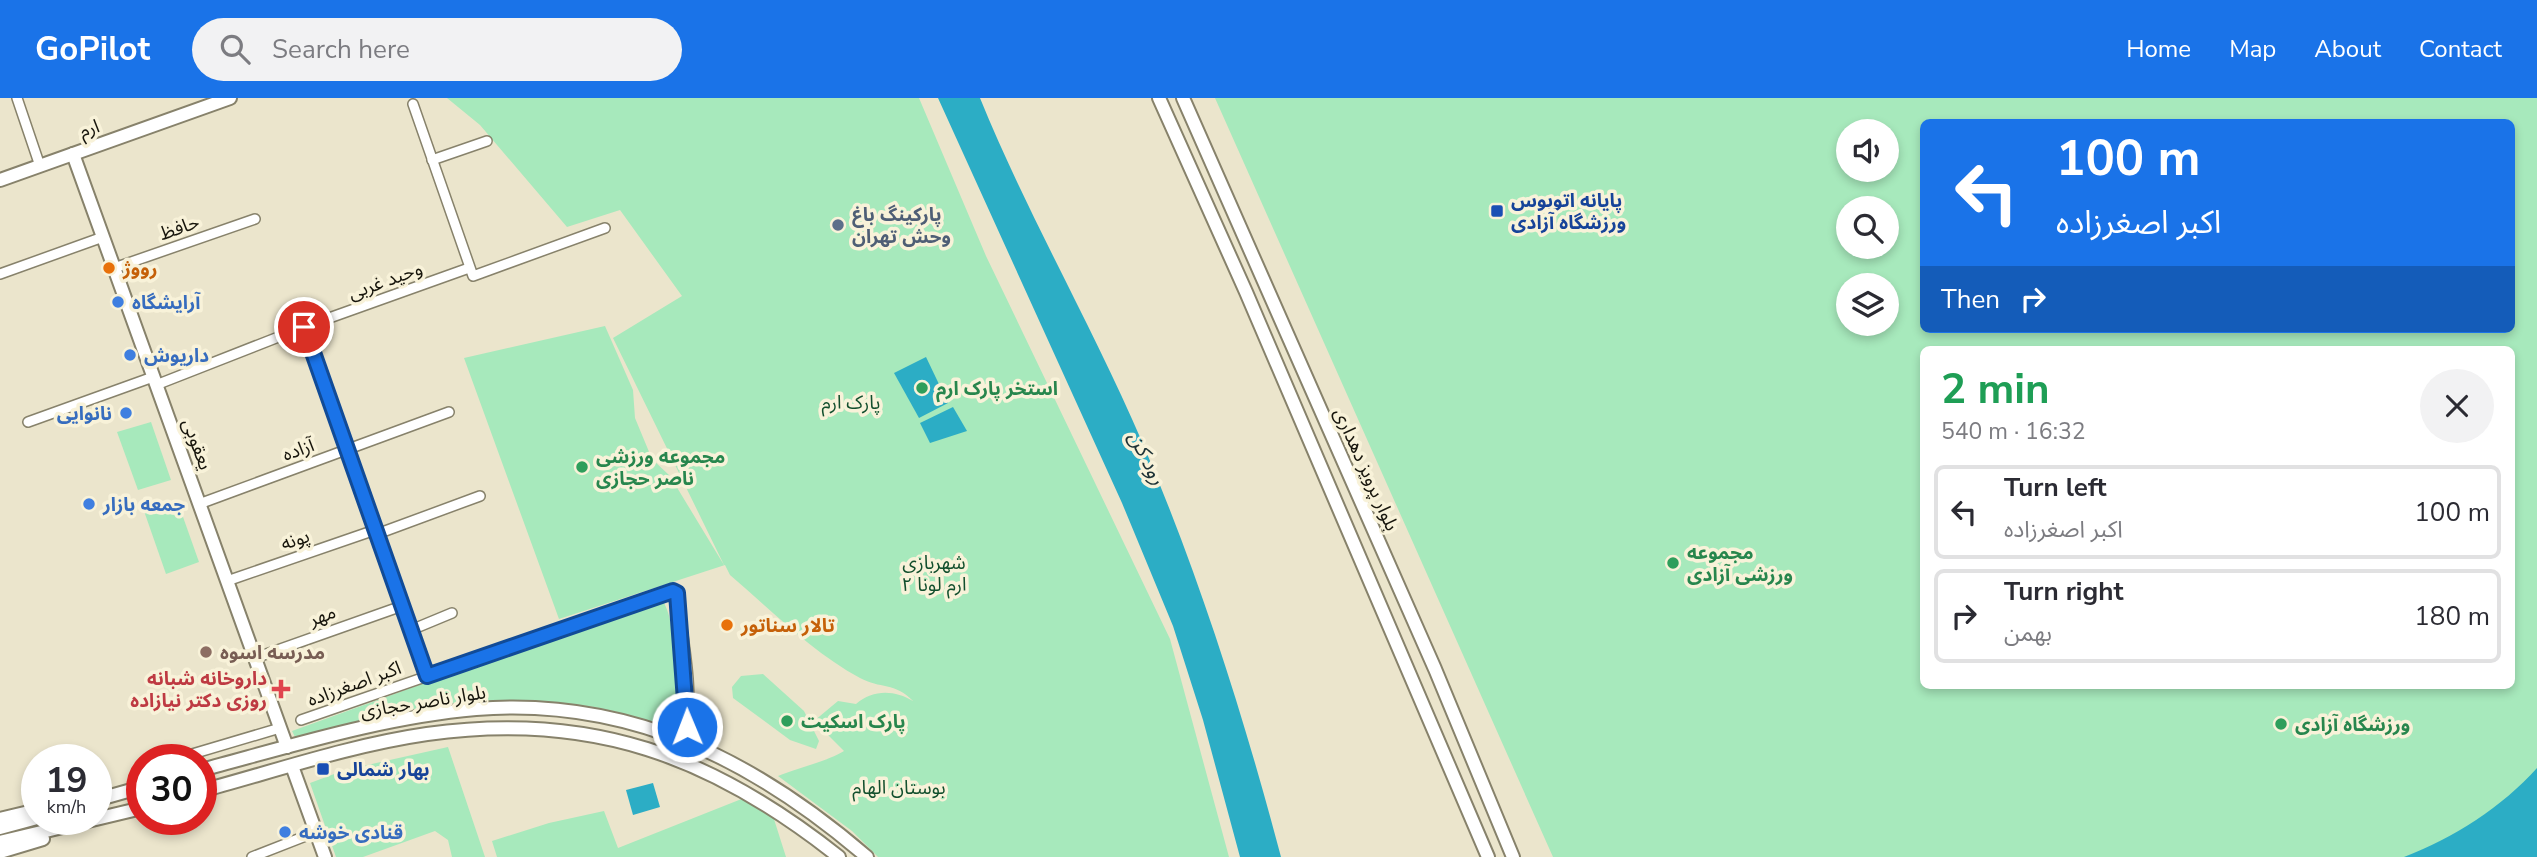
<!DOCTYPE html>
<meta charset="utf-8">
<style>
:root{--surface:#fff;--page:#f2f2f3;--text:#2b2b33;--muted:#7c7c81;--line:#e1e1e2;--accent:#1a73e8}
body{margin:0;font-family:"Nunito Sans","Noto Sans Arabic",sans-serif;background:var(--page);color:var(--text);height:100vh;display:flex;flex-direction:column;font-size:26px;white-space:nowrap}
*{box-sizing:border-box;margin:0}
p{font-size:23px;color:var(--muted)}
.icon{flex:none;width:38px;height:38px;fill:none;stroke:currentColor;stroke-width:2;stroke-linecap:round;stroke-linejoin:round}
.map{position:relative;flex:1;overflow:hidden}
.details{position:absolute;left:1920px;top:248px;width:595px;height:343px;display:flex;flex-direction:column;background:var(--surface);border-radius:10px;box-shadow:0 4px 10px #0003}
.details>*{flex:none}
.hud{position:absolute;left:1920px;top:21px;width:595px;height:214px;border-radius:10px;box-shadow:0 4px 10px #0003;background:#1a73e8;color:#fff;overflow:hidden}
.controls{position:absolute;left:1836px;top:21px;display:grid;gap:14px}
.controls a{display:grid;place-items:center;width:63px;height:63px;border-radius:50%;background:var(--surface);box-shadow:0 4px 10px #0003;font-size:35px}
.speed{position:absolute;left:21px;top:646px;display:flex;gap:14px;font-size:35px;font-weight:700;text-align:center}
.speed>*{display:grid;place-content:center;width:91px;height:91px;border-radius:50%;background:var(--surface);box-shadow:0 4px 10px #0003;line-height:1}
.speed small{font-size:18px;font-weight:400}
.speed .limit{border:10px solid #d22;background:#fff;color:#111}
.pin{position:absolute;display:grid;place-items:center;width:60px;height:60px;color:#fff;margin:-30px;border:4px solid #fff;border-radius:50%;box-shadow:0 2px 7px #0007}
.me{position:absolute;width:77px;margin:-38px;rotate:359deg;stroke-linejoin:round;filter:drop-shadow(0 0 5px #0008)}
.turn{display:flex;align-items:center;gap:24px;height:147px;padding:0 21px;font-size:32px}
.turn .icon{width:91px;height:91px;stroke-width:2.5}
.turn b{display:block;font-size:49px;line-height:60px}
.then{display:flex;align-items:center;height:66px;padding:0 21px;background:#0003;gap:14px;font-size:26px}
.round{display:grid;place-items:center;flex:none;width:74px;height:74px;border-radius:37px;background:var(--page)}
.headline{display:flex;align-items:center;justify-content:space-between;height:119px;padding:0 21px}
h1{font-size:42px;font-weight:700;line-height:52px;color:#1e9e55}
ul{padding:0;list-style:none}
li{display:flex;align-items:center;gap:21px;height:94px;margin:0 14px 10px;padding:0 7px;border:4px solid var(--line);border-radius:10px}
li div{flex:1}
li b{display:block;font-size:26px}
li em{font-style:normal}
header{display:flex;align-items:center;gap:42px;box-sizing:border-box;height:98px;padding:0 35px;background:var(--accent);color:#fff}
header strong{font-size:33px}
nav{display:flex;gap:38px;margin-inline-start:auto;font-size:24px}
.search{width:490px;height:63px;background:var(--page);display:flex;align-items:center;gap:18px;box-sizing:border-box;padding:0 24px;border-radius:38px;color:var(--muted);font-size:26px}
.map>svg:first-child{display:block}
.green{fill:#a7e9bc;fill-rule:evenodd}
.water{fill:#2cadc5}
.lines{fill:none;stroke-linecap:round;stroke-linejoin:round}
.street-casing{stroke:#87826b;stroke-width:12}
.secondary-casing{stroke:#87826b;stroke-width:16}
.street{stroke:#fff;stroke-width:9}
.secondary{stroke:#fff;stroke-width:12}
.route-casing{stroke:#114b97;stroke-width:18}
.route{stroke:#1a73e8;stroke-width:12}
.transit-dot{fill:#1a4fb4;stroke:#f8f2d9;stroke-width:2.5}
.service-dot{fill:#5c6f8a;stroke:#f8f2d9;stroke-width:2.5}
.food-dot{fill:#e8710a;stroke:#f8f2d9;stroke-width:2.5}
.shop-dot{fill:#3f7fe0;stroke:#f8f2d9;stroke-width:2.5}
.leisure-dot{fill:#2e9e5b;stroke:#f8f2d9;stroke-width:2.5}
.education-dot{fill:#8d6e63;stroke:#f8f2d9;stroke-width:2.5}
.health-dot{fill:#e0444e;stroke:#f8f2d9;stroke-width:2.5}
.labels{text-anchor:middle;stroke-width:7;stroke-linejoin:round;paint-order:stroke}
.street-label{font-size:19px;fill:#17150c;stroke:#f8f2d9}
.transit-label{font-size:19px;font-weight:bold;fill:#164399;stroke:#f8f2d9;text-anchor:start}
.service-label{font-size:19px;font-weight:bold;fill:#4e5e75;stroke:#f8f2d9;text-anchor:start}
.food-label{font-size:19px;font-weight:bold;fill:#c56008;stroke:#f8f2d9;text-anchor:start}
.shop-label{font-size:19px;font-weight:bold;fill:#366cbe;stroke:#f8f2d9;text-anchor:start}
.leisure-label{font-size:19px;font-weight:bold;fill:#27864d;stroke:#f8f2d9;text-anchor:start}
.park-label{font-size:19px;fill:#124f2d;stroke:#f8f2d9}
.education-label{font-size:19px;font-weight:bold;fill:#785e54;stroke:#f8f2d9;text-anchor:start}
.health-label{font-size:19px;font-weight:bold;fill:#be3a42;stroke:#f8f2d9;text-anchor:end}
.water-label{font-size:21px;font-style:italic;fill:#1d3236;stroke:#f8f2d9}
</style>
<header>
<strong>GoPilot</strong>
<div class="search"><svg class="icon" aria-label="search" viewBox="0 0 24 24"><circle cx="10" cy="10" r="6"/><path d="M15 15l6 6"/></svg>Search here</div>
<nav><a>Home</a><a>Map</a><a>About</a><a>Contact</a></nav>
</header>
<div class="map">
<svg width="2537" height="759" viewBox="0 0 2537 759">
<rect width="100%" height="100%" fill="#ebe5cc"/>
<g class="green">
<path d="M447,0H919L986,158L1170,541L1229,759H878L852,733L778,678C798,670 828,663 844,653L814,623L838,603L856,606C873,591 895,592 913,603C895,584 880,591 860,580C812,554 771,512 730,477L725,467L559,521L464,260L605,228L633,292L635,320L652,361L670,378L724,467L613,240L682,198L620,112L567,129L480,27Z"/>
<path d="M1215,0H2537V759H1553ZM1923,24H2511V231H1923ZM1848,33H1886V72H1848ZM1848,110H1886V149H1848ZM1848,187H1886V226H1848ZM1923,252H2511V588H1923Z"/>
<polygon points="151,324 171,382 138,392 117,334"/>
<polygon points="177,402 199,464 166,476 144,413"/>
<path d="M660,500C678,515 678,606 678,631C646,622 613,611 580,607C482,595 390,617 295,639L292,633Z"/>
<polygon points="763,576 804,613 819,643 816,651 790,642 733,600 732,589 741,578"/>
<polygon points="448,649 485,759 452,759 448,742 435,733 363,759 336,759 310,685 345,672"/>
<polygon points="744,700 773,718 786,759 497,759 492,743 549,725 604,713 618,750"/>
</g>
<g class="water">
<path d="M938,0H980C1028,118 1093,229 1143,346C1200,480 1244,619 1281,759H1240L1203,622L1173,528L1122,405Z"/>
<polygon points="926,259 948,305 919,320 894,275"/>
<polygon points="953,309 967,333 930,345 920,325"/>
<path d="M2537,670V759H2404C2454,740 2502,709 2537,670Z"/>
<polygon points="653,685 660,709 633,717 626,692"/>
</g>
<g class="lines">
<defs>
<g id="street">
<polyline points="17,0 40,68"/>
<polyline points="413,6 473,178 605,130"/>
<polyline points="432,62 487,43"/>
<polyline points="114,170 255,121"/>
<polyline points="0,176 103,139"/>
<polyline points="304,229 427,578"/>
<polyline points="156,287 304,229 469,170"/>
<polyline points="28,324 153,279"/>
<polyline points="199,406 449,314"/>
<polyline points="377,436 480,398"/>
<polyline points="227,483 375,432"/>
<polyline points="411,532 452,515"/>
<polyline points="255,560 402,508"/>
<path d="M301,622L673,493L677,495C682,540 696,596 684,641"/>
<polyline points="172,662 280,630"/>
<polyline points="142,672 142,685"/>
<polyline points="252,759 316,734"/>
</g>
<g id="secondary">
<polyline points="1159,0 1246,194 1488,759"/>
<polyline points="1183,0 1435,571 1513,759"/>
<polyline points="73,56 287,649"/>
<polyline points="0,82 230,0"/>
<polyline points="292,668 325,759"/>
<path d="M201,672C291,648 383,619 476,611C630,599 754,662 867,759"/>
<path d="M201,693C275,673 351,647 427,636C591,613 712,658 839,759"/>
<polyline points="96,702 142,689"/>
<polyline points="0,721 33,713"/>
<polyline points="0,730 37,720"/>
<polyline points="0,744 142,710"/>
<polyline points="0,754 43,741"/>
</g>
</defs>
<use href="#street" class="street-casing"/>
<use href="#secondary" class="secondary-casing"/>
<use href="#street" class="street"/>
<use href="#secondary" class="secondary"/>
</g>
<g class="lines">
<defs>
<polyline id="route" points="304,229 427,578 673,493 677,495 687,629"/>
</defs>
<use href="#route" class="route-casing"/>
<use href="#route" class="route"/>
</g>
<g class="transit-dot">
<rect x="1490" y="106" width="14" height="14" rx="3.5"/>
<rect x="316" y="664" width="14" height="14" rx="3.5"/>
</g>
<circle class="service-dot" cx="838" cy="127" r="7"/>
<g class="food-dot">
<circle cx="109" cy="170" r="7"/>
<circle cx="727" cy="527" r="7"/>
</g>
<g class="shop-dot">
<circle cx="118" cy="204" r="7"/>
<circle cx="130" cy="257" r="7"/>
<circle cx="126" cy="315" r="7"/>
<circle cx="89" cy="406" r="7"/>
<circle cx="285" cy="734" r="7"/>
</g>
<g class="leisure-dot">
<circle cx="922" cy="290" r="7"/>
<circle cx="582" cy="369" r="7"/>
<circle cx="1673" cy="465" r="7"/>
<circle cx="787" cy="623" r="7"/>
<circle cx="2281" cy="626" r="7"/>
</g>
<circle class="education-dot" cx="206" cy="554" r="7"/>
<path class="health-dot" d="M277.5 580.5h7v7h7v7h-7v7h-7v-7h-7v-7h7z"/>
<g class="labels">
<g class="street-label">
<text transform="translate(89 30) rotate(-20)" y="7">ارم</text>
<text transform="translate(179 129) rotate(-19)" y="7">حافظ</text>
<text transform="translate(385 182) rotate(-20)" y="7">وحید غربی</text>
<text transform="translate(198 346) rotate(70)" y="7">یعقوبی</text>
<text transform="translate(298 351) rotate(-20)" y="7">آزاده</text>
<text transform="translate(1367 371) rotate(66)" y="7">بلوار پرویز دهداری</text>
<text transform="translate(295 441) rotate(-19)" y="7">پونه</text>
<text transform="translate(322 517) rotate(-20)" y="7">مهر</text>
<text transform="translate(354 585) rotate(-20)" y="7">اکبر اصغرزاده</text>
<text transform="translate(423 603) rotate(-9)" y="7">بلوار ناصر حجازی</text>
</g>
<g class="transit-label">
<text x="1511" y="109">پایانه اتوبوس<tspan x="1511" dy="22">ورزشگاه آزادی</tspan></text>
<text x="337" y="678">بهار شمالی</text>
</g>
<g class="service-label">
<text x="852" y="123">پارکینگ باغ<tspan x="852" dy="22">وحش تهران</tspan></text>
</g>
<g class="food-label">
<text x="123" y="177">رووژ</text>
<text x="741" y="534">تالار سناتور</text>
</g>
<g class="shop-label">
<text x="132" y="211">آرایشگاه</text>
<text x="144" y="264">داریوش</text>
<text x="112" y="322" text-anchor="end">نانوایی</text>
<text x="103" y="413">جمعه‌ بازار</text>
<text x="299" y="741">قنادی خوشه</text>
</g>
<g class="leisure-label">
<text x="936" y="297">استخر پارک ارم</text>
<text x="596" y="365">مجموعه ورزشی<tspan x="596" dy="22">ناصر حجازی</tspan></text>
<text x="1687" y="461">مجموعه<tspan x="1687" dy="22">ورزشی آزادی</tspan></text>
<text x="801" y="630">پارک اسکیت</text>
<text x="2295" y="633">ورزشگاه آزادی</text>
</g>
<g class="park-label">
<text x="851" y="311">پارک ارم</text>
<text x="934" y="471">شهربازی<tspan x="934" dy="22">ارم لونا ۲</tspan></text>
<text x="899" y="696">بوستان الهام</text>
</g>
<g class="education-label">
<text x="220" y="561">مدرسه اسوه</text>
</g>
<g class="health-label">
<text x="267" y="587">داروخانه شبانه<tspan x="267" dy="22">روزی دکتر نیازاده</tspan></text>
</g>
<g class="water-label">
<text transform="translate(1147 360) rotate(64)" y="7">رود کن</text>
</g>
</g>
</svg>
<div class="controls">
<a><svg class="icon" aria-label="sound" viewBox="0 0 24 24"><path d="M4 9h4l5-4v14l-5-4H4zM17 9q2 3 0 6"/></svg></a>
<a><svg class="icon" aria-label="search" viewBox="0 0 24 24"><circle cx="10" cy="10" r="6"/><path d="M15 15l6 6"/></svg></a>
<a><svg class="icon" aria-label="layers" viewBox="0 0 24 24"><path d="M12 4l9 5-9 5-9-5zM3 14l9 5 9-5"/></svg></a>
</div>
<div class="speed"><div>19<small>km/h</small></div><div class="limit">30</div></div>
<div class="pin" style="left:304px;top:229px;background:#d93025"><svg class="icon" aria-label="arrive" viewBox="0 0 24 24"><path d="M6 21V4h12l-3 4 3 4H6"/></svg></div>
<svg class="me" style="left:687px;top:629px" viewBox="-20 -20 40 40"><circle r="17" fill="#1a73e8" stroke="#fff" stroke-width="3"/><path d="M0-11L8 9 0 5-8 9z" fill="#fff"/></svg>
<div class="hud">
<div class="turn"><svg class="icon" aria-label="left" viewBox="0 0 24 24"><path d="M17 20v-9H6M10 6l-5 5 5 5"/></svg><div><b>100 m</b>اکبر اصغرزاده</div></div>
<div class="then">Then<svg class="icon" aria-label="right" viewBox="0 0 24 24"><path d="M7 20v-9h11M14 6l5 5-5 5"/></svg></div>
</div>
<section class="details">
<div class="headline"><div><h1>2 min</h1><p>540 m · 16:32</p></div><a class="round"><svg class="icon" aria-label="close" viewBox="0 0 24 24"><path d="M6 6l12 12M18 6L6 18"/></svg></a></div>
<ul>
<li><svg class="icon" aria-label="left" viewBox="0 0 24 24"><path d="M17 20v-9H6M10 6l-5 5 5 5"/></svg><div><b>Turn left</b><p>اکبر اصغرزاده</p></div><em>100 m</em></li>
<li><svg class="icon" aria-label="right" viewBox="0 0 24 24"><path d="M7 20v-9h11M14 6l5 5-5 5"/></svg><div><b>Turn right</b><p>بهمن</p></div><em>180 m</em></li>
</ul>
</section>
</div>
